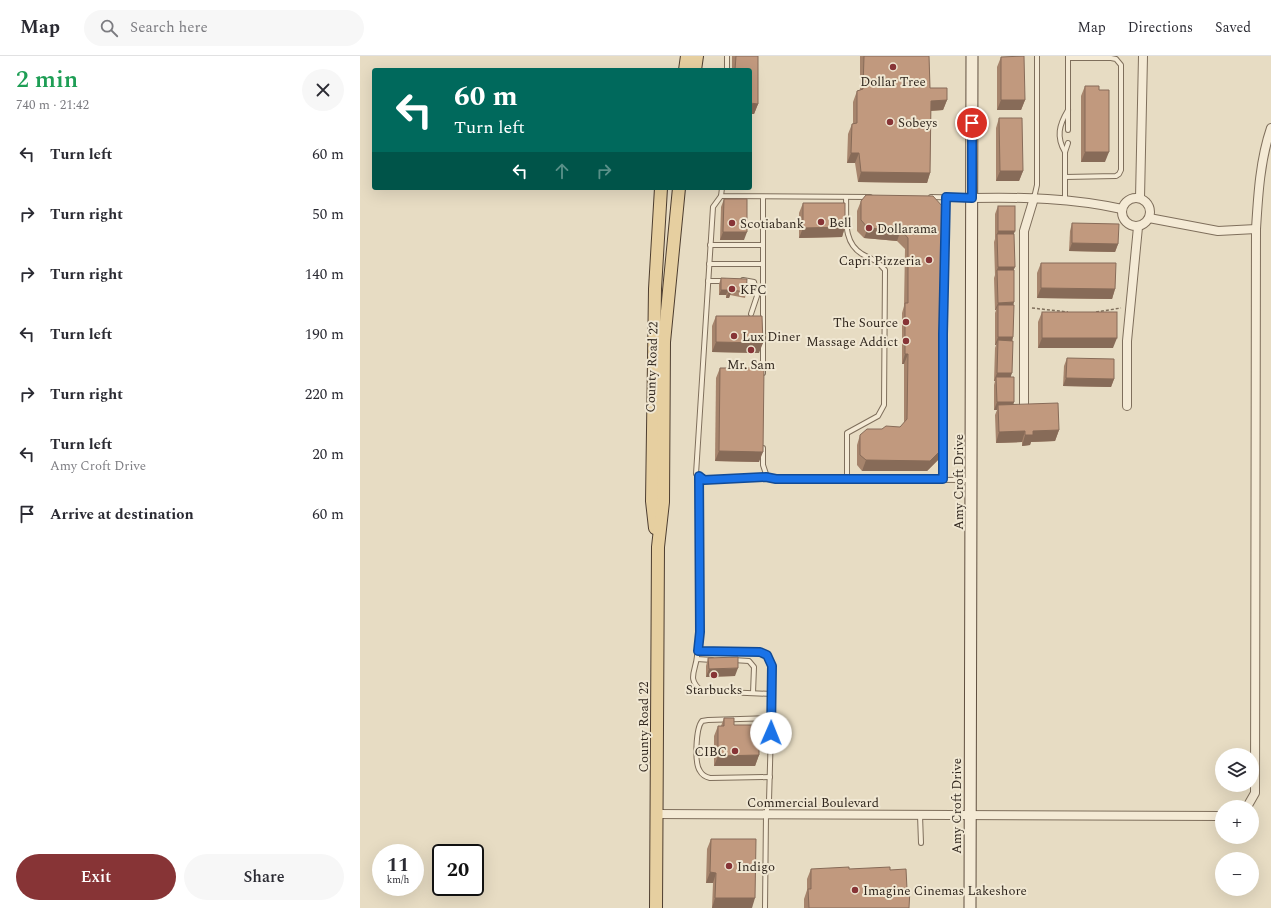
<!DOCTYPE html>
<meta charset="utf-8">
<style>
:root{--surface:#fff;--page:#f7f7f7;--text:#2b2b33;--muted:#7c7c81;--line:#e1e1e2;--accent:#873436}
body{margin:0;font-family:Spectral,serif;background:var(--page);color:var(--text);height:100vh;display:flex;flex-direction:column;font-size:15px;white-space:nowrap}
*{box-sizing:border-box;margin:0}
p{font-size:13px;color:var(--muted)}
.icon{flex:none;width:22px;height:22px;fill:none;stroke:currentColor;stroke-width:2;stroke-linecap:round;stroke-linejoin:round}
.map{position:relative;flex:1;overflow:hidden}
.side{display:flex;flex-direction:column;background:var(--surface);width:360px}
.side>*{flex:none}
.guide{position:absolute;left:12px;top:12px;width:380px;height:122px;border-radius:4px;box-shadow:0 4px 16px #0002;background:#00695c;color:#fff;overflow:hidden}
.tools{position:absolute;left:855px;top:692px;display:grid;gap:8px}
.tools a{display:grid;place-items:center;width:44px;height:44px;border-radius:50%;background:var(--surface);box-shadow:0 4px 16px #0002;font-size:20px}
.speed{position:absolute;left:12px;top:788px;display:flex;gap:8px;font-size:20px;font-weight:700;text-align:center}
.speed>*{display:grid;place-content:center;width:52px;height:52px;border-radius:50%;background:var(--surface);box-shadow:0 4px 16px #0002;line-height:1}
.speed small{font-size:10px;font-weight:400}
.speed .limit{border:2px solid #111;border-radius:6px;background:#fff;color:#111}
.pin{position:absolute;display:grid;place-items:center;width:34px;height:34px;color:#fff;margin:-17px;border:2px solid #fff;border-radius:50%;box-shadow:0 1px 4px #0007}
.me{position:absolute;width:44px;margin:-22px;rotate:1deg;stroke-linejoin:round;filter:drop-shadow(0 0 3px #0008)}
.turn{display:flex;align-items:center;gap:14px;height:84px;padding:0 16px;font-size:18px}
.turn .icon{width:52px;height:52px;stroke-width:2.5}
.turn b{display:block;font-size:28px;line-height:34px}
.lanes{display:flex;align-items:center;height:38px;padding:0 16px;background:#0003;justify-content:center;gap:20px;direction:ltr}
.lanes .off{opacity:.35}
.round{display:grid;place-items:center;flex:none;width:42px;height:42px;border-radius:21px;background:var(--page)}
.head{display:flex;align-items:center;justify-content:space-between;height:68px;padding:0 16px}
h1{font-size:24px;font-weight:600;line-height:30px;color:#1e9e55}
.button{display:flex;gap:8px;margin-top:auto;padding:8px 16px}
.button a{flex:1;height:46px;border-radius:24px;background:var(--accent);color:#fff;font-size:16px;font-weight:600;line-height:46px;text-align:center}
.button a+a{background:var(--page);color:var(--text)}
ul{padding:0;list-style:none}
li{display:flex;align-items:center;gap:12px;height:60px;padding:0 16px}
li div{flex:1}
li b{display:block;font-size:15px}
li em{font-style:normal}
header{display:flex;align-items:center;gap:24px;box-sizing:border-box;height:56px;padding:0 20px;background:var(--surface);border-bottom:1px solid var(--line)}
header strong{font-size:19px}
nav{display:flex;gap:22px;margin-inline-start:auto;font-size:14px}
.search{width:280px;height:36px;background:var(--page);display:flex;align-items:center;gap:10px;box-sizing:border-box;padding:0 14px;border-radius:22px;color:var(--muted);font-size:15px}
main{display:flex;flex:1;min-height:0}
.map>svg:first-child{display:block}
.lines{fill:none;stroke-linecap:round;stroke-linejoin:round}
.lane-casing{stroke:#7f6f5c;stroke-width:6}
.street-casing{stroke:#7f6f5c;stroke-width:10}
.secondary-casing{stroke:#615040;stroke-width:13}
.primary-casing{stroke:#4e3e30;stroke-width:14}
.path{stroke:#7f6f5c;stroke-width:1.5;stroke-dasharray:3 2;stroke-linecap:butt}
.lane{stroke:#f4ead5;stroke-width:4}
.street{stroke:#f4ead5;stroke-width:8}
.secondary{stroke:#f4ead5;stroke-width:11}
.primary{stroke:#e6cfa0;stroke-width:12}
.wall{fill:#a6846c}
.shaded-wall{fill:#876b58}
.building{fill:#c1997e;stroke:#876b58}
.route-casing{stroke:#114b97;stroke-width:10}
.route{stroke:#1a73e8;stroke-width:7}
.poi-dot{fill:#873436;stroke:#f0e7d2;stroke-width:1.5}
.labels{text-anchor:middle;stroke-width:4;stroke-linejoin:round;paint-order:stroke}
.poi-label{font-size:13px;fill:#31271e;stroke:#f0e7d2;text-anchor:start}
.street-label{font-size:13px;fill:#31271e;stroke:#f0e7d2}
</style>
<header>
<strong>Map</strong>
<div class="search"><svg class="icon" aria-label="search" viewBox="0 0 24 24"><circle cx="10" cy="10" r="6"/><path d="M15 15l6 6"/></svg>Search here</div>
<nav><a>Map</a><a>Directions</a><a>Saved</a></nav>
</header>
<main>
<section class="side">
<div class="head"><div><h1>2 min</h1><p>740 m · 21:42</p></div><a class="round"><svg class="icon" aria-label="close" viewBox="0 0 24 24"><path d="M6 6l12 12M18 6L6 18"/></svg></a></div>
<ul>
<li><svg class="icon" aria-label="left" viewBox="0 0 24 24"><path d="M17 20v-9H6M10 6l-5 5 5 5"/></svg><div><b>Turn left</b></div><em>60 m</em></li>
<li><svg class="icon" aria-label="right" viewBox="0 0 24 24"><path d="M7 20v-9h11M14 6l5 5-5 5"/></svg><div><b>Turn right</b></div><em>50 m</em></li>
<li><svg class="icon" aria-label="right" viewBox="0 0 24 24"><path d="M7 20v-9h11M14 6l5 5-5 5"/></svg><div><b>Turn right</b></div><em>140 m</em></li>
<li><svg class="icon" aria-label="left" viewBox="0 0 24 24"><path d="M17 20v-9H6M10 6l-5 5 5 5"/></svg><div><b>Turn left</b></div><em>190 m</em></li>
<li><svg class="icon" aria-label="right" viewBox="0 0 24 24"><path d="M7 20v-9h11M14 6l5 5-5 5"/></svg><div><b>Turn right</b></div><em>220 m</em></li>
<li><svg class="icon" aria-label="left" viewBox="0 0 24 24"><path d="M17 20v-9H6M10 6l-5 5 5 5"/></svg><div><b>Turn left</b><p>Amy Croft Drive</p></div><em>20 m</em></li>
<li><svg class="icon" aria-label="arrive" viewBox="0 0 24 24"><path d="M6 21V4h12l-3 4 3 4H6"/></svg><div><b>Arrive at destination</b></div><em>60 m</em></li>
</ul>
<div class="button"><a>Exit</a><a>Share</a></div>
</section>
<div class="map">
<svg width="911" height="852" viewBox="0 0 911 852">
<rect width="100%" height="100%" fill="#e7dcc3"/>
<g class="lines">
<defs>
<g id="lane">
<polyline points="367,0 367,14"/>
<polyline points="708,0 708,74"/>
<path d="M705,96C696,81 699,69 708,54"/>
<polyline points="705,121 756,120 759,118 761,114 761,9 756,3 751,2 708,2"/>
<polyline points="362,132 361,140 510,141"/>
<polyline points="361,140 353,151 336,418 344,424 407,421"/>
<path d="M486,141C487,161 482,186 502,198C513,204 516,203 525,214L524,349L518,360L487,377V423"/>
<polyline points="571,141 612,142"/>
<polyline points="674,142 677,129 677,0"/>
<polyline points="705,144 705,96 708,87"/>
<polyline points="350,189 403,189"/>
<polyline points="349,208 403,208"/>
<polyline points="383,224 394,226 397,240 391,258"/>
<polyline points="348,225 364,225"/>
<polyline points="403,317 403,141"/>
<polyline points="403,392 403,409 407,421 416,423 610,424"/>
<path d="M339,420C339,480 343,541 337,600C336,615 326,623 342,635L412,638L409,745L406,758L405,852"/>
<polyline points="583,423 583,278 586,141"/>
<path d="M338,595L399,596C416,604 412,622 412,638"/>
<polyline points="337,603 352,604"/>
<polyline points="373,604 389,605 394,611 393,637"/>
<path d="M410,721L350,722C346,721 342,719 340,715C334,707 336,672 342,665L348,664L411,662"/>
<polyline points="560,759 561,787"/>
</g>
<g id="street">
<circle cx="776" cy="156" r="14"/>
<path d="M612,142C663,141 712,142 762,153"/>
<polyline points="780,142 783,0"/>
<polyline points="789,162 858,175 896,173"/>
<polyline points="664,349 664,175 674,142"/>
<polyline points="767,350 767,285 778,171"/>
<path d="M887,751L895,737L896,173C898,140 900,104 911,72"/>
<polyline points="296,758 862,760"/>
</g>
<polyline id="secondary" points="610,852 612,0"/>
<g id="primary">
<polyline points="325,14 327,0"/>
<polyline points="335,14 337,0"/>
<polyline points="295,472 292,445 295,233 301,132"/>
<polyline points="296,852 298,491 303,446 304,286 319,132"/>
</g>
</defs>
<use href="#lane" class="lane-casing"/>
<use href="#street" class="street-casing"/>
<use href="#secondary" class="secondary-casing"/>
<use href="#primary" class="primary-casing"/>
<g class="path">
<polyline points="672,252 708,256"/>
<polyline points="736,256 761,252"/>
</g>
<use href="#lane" class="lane"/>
<use href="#street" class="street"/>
<use href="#secondary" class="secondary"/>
<use href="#primary" class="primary"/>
</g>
<g class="wall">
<polygon points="372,0 398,0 398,48 394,58 390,14 372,14"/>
<polygon points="500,0 569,0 570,32 587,44 583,54 571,55 570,117 567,127 498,126 495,107 487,107 488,78 492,68 493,68 493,46 497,35 500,34"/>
<polygon points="641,1 665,44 661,54 637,54 637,11"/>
<polygon points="725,30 739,34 745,106 721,106 721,40"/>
<polygon points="639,62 663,115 659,125 636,125 636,72"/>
<polygon points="573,140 579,254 579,296 581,394 578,404 567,415 502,415 497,409 497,389 500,379 522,373 540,371 544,367 544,308 542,308 542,257 544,250 545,193 537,185 504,182 497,175 497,155 501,145"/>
<polygon points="364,143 384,184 360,184 361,151"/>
<polygon points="443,147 485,171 482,181 439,182 439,157"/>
<polygon points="638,150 654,178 653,281 652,285 651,321 654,346 653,349 699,374 695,385 671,386 670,389 662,390 662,386 636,387 635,359 637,354 634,354 634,329 635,325 634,325 635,292 636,289 635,289 635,257 636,254 635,254 634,222 635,219 634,186 635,183 635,158"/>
<polygon points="712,167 758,188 755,196 709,195 710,175"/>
<polygon points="681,207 755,233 752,243 677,242 677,217"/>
<polygon points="361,222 386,236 385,242 370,239 369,242 366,242 366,239 359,239 359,228"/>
<polygon points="682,256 753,292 678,292 678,266"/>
<polygon points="356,260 399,297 352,296 352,270"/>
<polygon points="707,302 754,323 751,331 703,330 704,310"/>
<polygon points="360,312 399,406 355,405 356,322"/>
<polygon points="348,602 375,620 346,621 346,610"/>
<polygon points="364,662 374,669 399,699 395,710 354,710 354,680 358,670 361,670"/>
<polygon points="351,783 392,852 352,852 353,827 346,827 347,793"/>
<polygon points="451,813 530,814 547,833 549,852 444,852 444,843 447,834 447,823"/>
</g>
<g class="shaded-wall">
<polygon points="587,44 583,54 567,55 571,45"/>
<polygon points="641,44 665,44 661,54 637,54"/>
<polygon points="390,47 398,48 394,58 390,58"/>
<polygon points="725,96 749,96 745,106 721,106"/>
<polygon points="491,97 499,97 495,107 487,107"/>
<polygon points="640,115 663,115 659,125 636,125"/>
<polygon points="501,116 570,117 567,127 498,126"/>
<polygon points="485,171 482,181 439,182 443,172"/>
<polygon points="508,172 541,174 537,185 504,182"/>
<polygon points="638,175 655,175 652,183 637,178 635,183"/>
<polygon points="363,176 387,176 384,184 360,184"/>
<polygon points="712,187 758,188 755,196 709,195"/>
<polygon points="638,211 655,211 652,218 637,214 635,219"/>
<polygon points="681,232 755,233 752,243 677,242"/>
<polygon points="361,234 368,234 366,239 359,239"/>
<polygon points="368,237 371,237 369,242 366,242"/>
<polygon points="654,246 652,254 638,249 636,254 635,254 638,247"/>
<polygon points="580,247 582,247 578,257"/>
<polygon points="638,281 653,281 651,289 638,284 636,289 635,289"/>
<polygon points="682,282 757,282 753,292 678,292"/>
<polygon points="356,286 403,287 399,297 352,296"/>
<polygon points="545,298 548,298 544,308 542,308"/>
<polygon points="637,317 652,317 649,325 636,321 635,325 634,325"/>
<polygon points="706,322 754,323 751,331 703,330"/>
<polygon points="637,346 654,346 651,354 638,349 637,354 634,354"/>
<polygon points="699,374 695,385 671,386 670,389 662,390 665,379 673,375"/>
<polygon points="665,375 662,386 636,387 639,376"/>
<polygon points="581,394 578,404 567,415 502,415 506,404"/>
<polygon points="359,395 403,396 399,406 355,405"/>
<polygon points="378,612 375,620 346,621 349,613"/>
<polygon points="399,699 395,710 354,710 358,700"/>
<polygon points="350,816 356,817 353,827 346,827"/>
<polygon points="355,842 395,842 392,852 352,852"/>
</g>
<g class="building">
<polygon points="376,0 398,0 398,48 390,47 390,14 375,14"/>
<polygon points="504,0 569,0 570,32 587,32 587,44 571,45 570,117 501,116 499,97 491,97 492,68 497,67 497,35 503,33"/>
<polygon points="664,0 665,44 641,44 641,1"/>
<polygon points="725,30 739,30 739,34 749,34 749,96 725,96"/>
<polygon points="639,62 662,62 663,115 640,115"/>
<polygon points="506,139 573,140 583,151 582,247 580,247 579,296 582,297 581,394 570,405 506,404 500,399 500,379 507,373 522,373 526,370 540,371 547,363 548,298 545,298 545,247 548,247 548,182 541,174 508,172 501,164 501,145"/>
<polygon points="364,143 387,143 387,176 363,176"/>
<polygon points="443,147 485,147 485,171 443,172"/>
<rect x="638" y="150" width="17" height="25"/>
<polygon points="712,167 759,168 758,188 712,187"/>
<polygon points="637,178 654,178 655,211 638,211"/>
<polygon points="681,207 756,207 755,233 681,232"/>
<polygon points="637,214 654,214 654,246 638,247"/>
<polygon points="361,222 387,223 386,236 371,234 371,237 368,237 368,234 361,234"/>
<polygon points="638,249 654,249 653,281 638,281"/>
<rect x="682" y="256" width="75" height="26"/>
<polygon points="356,260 402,260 403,287 356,286"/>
<polygon points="638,284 653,285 652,317 637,317"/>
<polygon points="707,302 754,303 754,323 706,322"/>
<polygon points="360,312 404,312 403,396 359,395"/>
<polygon points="636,321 654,321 654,346 637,346"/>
<polygon points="698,347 699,374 673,375 673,379 665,379 665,375 639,376 638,349"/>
<polygon points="378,601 378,612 349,613 348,602"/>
<polygon points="364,662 374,662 374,669 399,669 399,699 358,700 358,670 364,670"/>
<polygon points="351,783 396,783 395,842 355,842 356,817 350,816"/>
<polygon points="489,811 489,813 530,811 530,814 546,813 547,833 550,833 549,852 449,852 448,833 451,833 451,813"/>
</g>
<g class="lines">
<defs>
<polyline id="route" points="411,677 412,610 407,599 400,596 338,595 340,576 339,420 344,424 406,421 416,423 583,423 583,278 586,141 612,142 612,67"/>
</defs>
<use href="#route" class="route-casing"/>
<use href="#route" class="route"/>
</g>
<g class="poi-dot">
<circle cx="533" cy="11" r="4"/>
<circle cx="530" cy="66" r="4"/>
<circle cx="461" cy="166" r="4"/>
<circle cx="372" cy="167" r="4"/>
<circle cx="509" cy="172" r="4"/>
<circle cx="569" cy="204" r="4"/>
<circle cx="372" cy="233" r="4"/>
<circle cx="546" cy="266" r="4"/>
<circle cx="374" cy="280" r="4"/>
<circle cx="546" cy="285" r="4"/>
<circle cx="391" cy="294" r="4"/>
<circle cx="354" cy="619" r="4"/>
<circle cx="375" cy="695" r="4"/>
<circle cx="369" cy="810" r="4"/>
<circle cx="495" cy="834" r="4"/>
</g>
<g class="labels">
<g class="poi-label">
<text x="533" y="30" text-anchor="middle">Dollar Tree</text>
<text x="538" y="71">Sobeys</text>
<text x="469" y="171">Bell</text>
<text x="380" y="172">Scotiabank</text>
<text x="517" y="177">Dollarama</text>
<text x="561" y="209" text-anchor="end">Capri Pizzeria</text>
<text x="380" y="238">KFC</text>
<text x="538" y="271" text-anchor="end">The Source</text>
<text x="382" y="285">Lux Diner</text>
<text x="538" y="290" text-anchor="end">Massage Addict</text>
<text x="391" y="313" text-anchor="middle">Mr. Sam</text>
<text x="354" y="638" text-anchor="middle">Starbucks</text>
<text x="367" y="700" text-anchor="end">CIBC</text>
<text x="377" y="815">Indigo</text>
<text x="503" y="839">Imagine Cinemas Lakeshore</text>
</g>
<g class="street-label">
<text transform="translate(291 311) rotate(-88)" y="5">County Road 22</text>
<text transform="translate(598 426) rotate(-90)" y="5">Amy Croft Drive</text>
<text transform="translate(283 671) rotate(-90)" y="5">County Road 22</text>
<text x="453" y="751">Commercial Boulevard</text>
<text transform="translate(596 750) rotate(-90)" y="5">Amy Croft Drive</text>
</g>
</g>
</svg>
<div class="tools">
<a><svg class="icon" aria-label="layers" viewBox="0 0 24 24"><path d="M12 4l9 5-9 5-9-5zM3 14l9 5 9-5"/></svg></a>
<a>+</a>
<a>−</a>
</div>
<div class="speed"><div>11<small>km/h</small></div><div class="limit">20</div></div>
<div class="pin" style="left:612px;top:67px;background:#d93025"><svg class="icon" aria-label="arrive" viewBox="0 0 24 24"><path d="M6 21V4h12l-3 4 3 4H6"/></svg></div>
<svg class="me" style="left:411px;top:677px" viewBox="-20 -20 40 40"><circle r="19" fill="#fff"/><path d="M0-13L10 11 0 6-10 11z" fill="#1a73e8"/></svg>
<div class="guide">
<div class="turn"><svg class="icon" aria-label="left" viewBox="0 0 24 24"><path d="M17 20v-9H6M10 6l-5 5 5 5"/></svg><div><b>60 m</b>Turn left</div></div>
<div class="lanes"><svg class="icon" aria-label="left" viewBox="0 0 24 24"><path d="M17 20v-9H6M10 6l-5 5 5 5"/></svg><svg class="icon off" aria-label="ahead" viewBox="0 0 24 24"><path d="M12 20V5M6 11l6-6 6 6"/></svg><svg class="icon off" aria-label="right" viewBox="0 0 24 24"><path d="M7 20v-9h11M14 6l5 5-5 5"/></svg></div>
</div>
</div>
</main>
